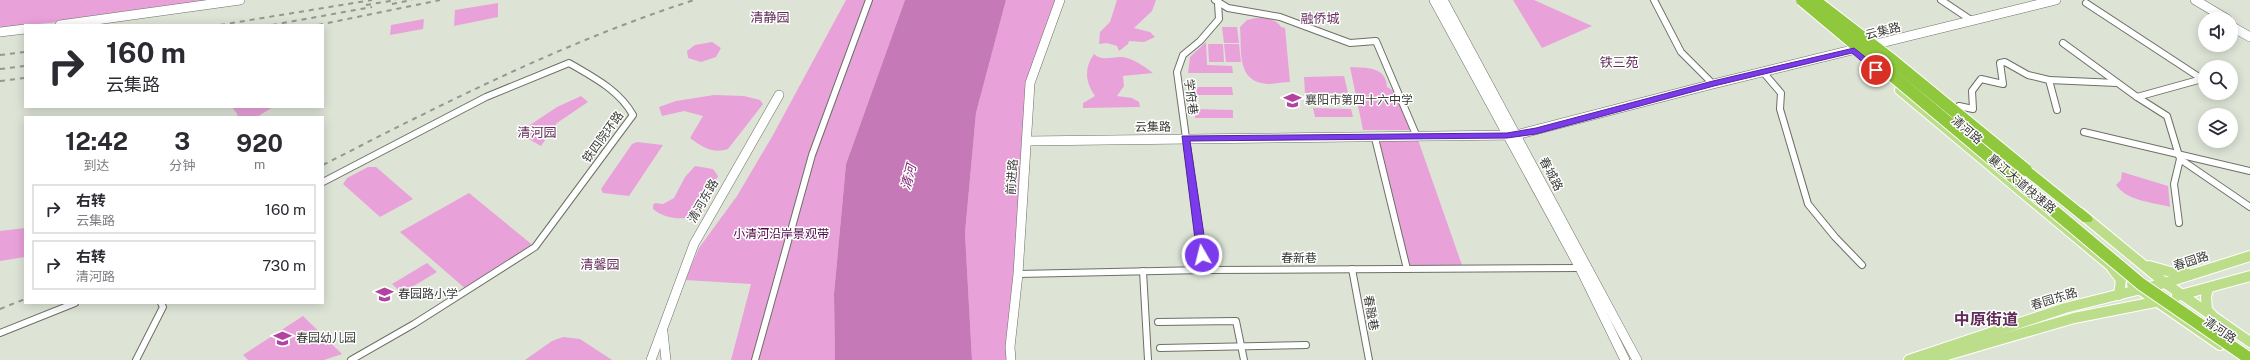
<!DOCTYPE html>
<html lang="zh">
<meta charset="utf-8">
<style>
:root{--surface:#fff;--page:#f2f2f3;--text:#2b2b33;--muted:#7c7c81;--line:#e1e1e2}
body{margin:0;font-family:"Public Sans","Noto Sans SC",sans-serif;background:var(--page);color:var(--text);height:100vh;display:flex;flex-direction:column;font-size:15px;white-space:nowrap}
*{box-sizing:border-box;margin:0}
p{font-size:13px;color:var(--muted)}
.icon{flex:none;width:22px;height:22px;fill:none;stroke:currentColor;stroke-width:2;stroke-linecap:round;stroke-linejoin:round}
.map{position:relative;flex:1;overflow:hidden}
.sheet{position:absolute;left:24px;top:116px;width:300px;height:188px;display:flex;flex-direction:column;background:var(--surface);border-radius:0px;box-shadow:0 2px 10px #0003}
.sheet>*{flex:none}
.top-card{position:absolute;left:24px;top:24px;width:300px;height:84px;border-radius:0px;box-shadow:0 2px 10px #0003;background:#fff;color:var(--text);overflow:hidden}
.fabs{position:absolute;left:2198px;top:12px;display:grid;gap:8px}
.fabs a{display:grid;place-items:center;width:40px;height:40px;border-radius:50%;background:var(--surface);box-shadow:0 2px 10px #0003;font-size:20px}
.pin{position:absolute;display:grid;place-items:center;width:34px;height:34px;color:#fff;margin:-17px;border:2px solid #fff;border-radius:50%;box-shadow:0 1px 4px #0007}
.me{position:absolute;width:44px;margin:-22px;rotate:352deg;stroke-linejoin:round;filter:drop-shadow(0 0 3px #0008)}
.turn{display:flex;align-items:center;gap:14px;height:84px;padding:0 16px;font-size:18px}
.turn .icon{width:52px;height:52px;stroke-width:2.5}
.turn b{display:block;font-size:28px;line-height:34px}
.eta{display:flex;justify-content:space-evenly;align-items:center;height:68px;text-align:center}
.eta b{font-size:24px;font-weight:700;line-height:28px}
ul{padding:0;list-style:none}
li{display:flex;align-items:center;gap:12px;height:50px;margin:0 8px 6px;padding:0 8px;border:2px solid var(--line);border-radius:0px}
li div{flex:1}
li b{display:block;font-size:15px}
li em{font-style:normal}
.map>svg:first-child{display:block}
.green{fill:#e9a1da}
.water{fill:#c679b7}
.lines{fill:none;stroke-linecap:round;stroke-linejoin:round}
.street-casing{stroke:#6b7165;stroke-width:8}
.secondary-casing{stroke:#6b7165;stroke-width:10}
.primary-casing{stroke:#fff;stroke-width:12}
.highway-casing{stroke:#fff;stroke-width:2}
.street{stroke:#fff;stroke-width:6}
.secondary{stroke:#fff;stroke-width:9}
.primary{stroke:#bcde8b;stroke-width:10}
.highway{fill:#90c83d;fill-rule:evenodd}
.rail{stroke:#94988e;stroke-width:2;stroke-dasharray:5 5;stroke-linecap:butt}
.highway-bridge-casing{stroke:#fff;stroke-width:14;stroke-linecap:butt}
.highway-bridge{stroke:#90c83d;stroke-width:12}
.route{fill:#7c3aed;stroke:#51269a}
.labels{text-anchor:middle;stroke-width:3;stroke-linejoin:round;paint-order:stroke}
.street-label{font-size:12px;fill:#3a3c37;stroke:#fff}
.poi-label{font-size:12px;fill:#3a3c37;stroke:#fff;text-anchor:start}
.park-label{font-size:12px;fill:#4d0545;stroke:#fff}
.neighbourhood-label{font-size:13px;fill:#612b58;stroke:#fff}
.water-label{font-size:13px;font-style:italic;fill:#832876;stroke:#fff}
.district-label{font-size:16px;font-weight:bold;fill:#612b58;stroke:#fff}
</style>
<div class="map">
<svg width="2250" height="360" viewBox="0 0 2250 360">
<rect width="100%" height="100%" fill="#dde4d6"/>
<g class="green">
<polygon points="0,0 226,0 117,16 0,28"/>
<polygon points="846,0 905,0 846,164 834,294 835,360 731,360 751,284 685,280 699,248 737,196 773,135"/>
<polygon points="1006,0 1060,0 1030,83 1011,360 972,360 965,233 976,113"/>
<polygon points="1117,0 1156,0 1152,11 1134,28 1150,32 1155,37 1144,42 1129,41 1128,44 1119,51 1117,46 1107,43 1099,44 1100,32 1110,22"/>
<polygon points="1513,0 1534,0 1592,26 1542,48"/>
<polygon points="498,3 498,17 454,26 455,10"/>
<path d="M1256,18C1265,18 1276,18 1281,27L1285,28L1290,82C1282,82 1275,84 1268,84C1236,82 1242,52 1240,27L1247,20Z"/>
<polygon points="424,19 423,29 390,35 391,25"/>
<polygon points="1222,27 1237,27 1239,43 1224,43"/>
<polygon points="712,42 721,48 716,57 701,62 688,58 687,51 695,45"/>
<polygon points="1206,42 1207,65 1232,66 1233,73 1188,73 1190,57"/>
<polygon points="1208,44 1223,44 1224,62 1209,62"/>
<polygon points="1224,44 1239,44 1241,62 1226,62"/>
<path d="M1094,54C1103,63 1116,54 1127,58C1137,61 1145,67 1153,73L1123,76L1124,86L1117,96L1132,98L1139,102L1140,107L1083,108V103L1095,96C1085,82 1084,68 1094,54Z"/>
<path d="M1350,67C1366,68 1386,66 1387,87L1394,91L1411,130H1363Z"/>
<polygon points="1344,76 1348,93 1305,93 1304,77"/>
<polygon points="1195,87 1232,87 1233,95 1196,95"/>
<path d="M714,95L744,96L760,100L763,104L728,149C713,154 702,147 690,138L703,116L684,111L662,116L659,107L676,101Z"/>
<polygon points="581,96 588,102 557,123 541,146 518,133 557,107"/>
<polygon points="232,107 273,107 257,117 235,117 238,115"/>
<polygon points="1313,108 1351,109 1353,117 1315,117"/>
<polygon points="1195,109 1233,110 1233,118 1195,118"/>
<polygon points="1417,137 1463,268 1407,269 1375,138"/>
<polygon points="637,142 663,145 629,196 603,193 601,189 632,144"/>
<path d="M695,166L713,169L718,176L701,213C688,222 664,219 653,209V205L655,203L663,204L674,198L685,177Z"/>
<polygon points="368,167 376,167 413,199 380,217 343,184 347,178"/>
<path d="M2122,172L2168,186L2170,207C2152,202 2127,201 2116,185L2121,180Z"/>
<polygon points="469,193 535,247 467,290 400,232"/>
<polygon points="25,228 25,257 0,261 0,231"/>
<polygon points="427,263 437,272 402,293 392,284"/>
<polygon points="303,316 342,354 324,360 248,360 243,355"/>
<polygon points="563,337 580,339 612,360 525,360 552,341"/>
</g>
<polygon class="water" points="905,0 1006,0 976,113 965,233 972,360 835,360 834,294 846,164"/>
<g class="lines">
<defs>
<g id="street">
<polyline points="1215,0 1228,8 1280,17 1350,43 1376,41 1417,137"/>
<polyline points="1654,0 1681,52 1713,84"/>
<polyline points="1941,0 1971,20"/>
<polyline points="2086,3 2202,79 2137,97 2167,116 2180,159 2250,207"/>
<polyline points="2063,43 2137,97"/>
<polyline points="1763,72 1781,93 1780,109 1808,204 1835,237 1862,265"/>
<polyline points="1959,106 1973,109 1972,91 1981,79 2003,84 2000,63 2005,62 2028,75 2049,80"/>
<polyline points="2057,110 2049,80 2117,83"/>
<polyline points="2084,132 2250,171"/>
<polyline points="1375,138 1407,269"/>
<path d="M323,182L486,97L569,63C593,77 619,90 633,115L535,247L414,324L351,360"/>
<polyline points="2179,223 2174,184 2180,159"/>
<polyline points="1352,269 1369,360"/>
<polyline points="1204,270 1177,72 1183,55 1200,41 1219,19 1218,3"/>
<polyline points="1143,271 1148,360"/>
<polyline points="1018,274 1204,270 1580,268"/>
<polyline points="1158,322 1236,321 1244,360"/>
<polyline points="0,333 75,303"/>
<polyline points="1160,348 1306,345"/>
<polyline points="136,360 163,307 161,303"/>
<polyline points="755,360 812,155 869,0"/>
</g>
<g id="secondary">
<polyline points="1434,0 1580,268 1625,360"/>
<polyline points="1443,0 1637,360"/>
<polyline points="2195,0 2227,19"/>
<polyline points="60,25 240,0"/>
<polyline points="2231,26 2250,37"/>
<polyline points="0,32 25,29"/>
<polyline points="1027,141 1516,135 1713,84 2056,0"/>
<polyline points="663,332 666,360"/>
<polyline points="651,360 694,244 779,95"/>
<polyline points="1011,360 1010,347 1018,274 1030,83 1060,0"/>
</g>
<g id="primary">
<polyline points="1900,90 2118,272"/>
<polyline points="2080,213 2165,283 2250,342"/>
<polyline points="2149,266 2174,273 2186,272"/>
<polyline points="2112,268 2121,280 2119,295"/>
<polyline points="2132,284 2220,345"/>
<polyline points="2208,288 2206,297 2207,310 2212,315"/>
<polyline points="2177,296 2250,276"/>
<polyline points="1909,360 2065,308 2165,283 2250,256"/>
<polyline points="1930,360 2074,318 2160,301"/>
</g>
<polygon id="highway" points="2026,166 2030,167 2091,216 2093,219 2091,222 2083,222 2022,173 2020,170"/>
</defs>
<use href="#street" class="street-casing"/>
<use href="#secondary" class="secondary-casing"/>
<use href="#primary" class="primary-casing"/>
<use href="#highway" class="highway-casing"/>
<use href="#street" class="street"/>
<use href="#secondary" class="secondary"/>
<use href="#primary" class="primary"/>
<use href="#highway" class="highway"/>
<g class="rail">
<polyline points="392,4 412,0"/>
<polyline points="366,5 396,0"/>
<polyline points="220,25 372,0"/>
<polyline points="272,25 372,7"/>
<polyline points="318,25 440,0"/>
<polyline points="0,55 25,52"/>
<polyline points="0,69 25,66"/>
<polyline points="0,81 25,78"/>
<path d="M323,165C444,103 564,42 694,0"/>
<polyline points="0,309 25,299"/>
</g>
<defs>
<g id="highway-bridge">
<polyline points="1802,0 2141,284 2250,359"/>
<polyline points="1814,0 1888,57 2026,170"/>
</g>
</defs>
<use href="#highway-bridge" class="highway-bridge-casing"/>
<use href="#highway-bridge" class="highway-bridge"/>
</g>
<polygon class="route" points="1854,48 1879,68 1879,71 1873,71 1852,53 1714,86 1536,134 1507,138 1190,141 1207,255 1202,258 1197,255 1182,136 1507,133 1536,128 1713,81"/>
<defs>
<symbol id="school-bare" viewBox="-9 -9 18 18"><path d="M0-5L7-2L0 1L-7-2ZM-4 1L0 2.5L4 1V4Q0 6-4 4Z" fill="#b243a1" stroke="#fff" stroke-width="2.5" paint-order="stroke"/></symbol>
</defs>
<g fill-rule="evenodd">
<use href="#school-bare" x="1280" y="88" width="25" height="25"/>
<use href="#school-bare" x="372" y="282" width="25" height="25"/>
<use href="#school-bare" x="270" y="326" width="25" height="25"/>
</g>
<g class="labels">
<g class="street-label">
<text transform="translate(1883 31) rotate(-14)" y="4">云集路</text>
<text transform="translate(1191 97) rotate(83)" y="4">学府巷</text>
<text transform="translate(1153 127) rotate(-1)" y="4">云集路</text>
<text transform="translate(1967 130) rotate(40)" y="4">清河路</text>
<text transform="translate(603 137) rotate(-54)" y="4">铁四院环路</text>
<text transform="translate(1551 174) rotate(62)" y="4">春城路</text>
<text transform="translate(1012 177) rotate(-86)" y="4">前进路</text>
<text transform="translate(2022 184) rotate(40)" y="4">襄江大道快速路</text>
<text transform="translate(703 201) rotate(-60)" y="4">清河东路</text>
<text x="1299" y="262">春新巷</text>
<text transform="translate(2191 261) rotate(-18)" y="4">春园路</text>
<text transform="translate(2054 299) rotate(-17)" y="4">春园东路</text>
<text transform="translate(1371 313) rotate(80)" y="4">春融巷</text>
<text transform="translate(2220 330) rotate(34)" y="4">清河路</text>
</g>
<g class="poi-label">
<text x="1305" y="104">襄阳市第四十六中学</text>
<text x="398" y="298">春园路小学</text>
<text x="296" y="342">春园幼儿园</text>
</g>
<g class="park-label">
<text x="781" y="238">小清河沿岸景观带</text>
</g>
<g class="neighbourhood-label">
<text x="770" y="22">清静园</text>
<text x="1320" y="23">融侨城</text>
<text x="1619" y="67">铁三苑</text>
<text x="537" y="137">清河园</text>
<text x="600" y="269">清馨园</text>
</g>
<g class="water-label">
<text transform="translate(908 177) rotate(-75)" y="5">清河</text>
</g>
<g class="district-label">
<text x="1986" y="325">中原街道</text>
</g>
</g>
</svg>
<div class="fabs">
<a><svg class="icon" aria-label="sound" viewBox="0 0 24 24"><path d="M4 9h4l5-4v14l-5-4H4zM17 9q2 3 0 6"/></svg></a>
<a><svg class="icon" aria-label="search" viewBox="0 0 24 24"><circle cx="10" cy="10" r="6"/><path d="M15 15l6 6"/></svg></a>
<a><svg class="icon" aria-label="layers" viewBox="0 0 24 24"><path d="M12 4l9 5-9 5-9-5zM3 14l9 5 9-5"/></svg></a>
</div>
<div class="pin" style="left:1876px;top:70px;background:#d93025"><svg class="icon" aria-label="arrive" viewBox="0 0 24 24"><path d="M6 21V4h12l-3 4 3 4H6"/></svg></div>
<svg class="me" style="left:1202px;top:255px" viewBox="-20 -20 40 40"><circle r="17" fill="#7c3aed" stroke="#fff" stroke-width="3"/><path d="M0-11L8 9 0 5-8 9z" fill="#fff"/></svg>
<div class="top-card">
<div class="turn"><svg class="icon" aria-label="right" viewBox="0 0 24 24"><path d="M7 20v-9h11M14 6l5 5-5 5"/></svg><div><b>160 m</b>云集路</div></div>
</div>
<section class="sheet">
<div class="eta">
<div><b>12:42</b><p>到达</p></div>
<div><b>3</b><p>分钟</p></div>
<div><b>920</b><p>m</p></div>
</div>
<ul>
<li><svg class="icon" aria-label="right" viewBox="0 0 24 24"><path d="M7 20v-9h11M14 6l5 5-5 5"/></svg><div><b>右转</b><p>云集路</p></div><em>160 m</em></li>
<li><svg class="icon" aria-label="right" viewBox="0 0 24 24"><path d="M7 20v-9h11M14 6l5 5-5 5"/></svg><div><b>右转</b><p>清河路</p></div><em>730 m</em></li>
</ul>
</section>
</div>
